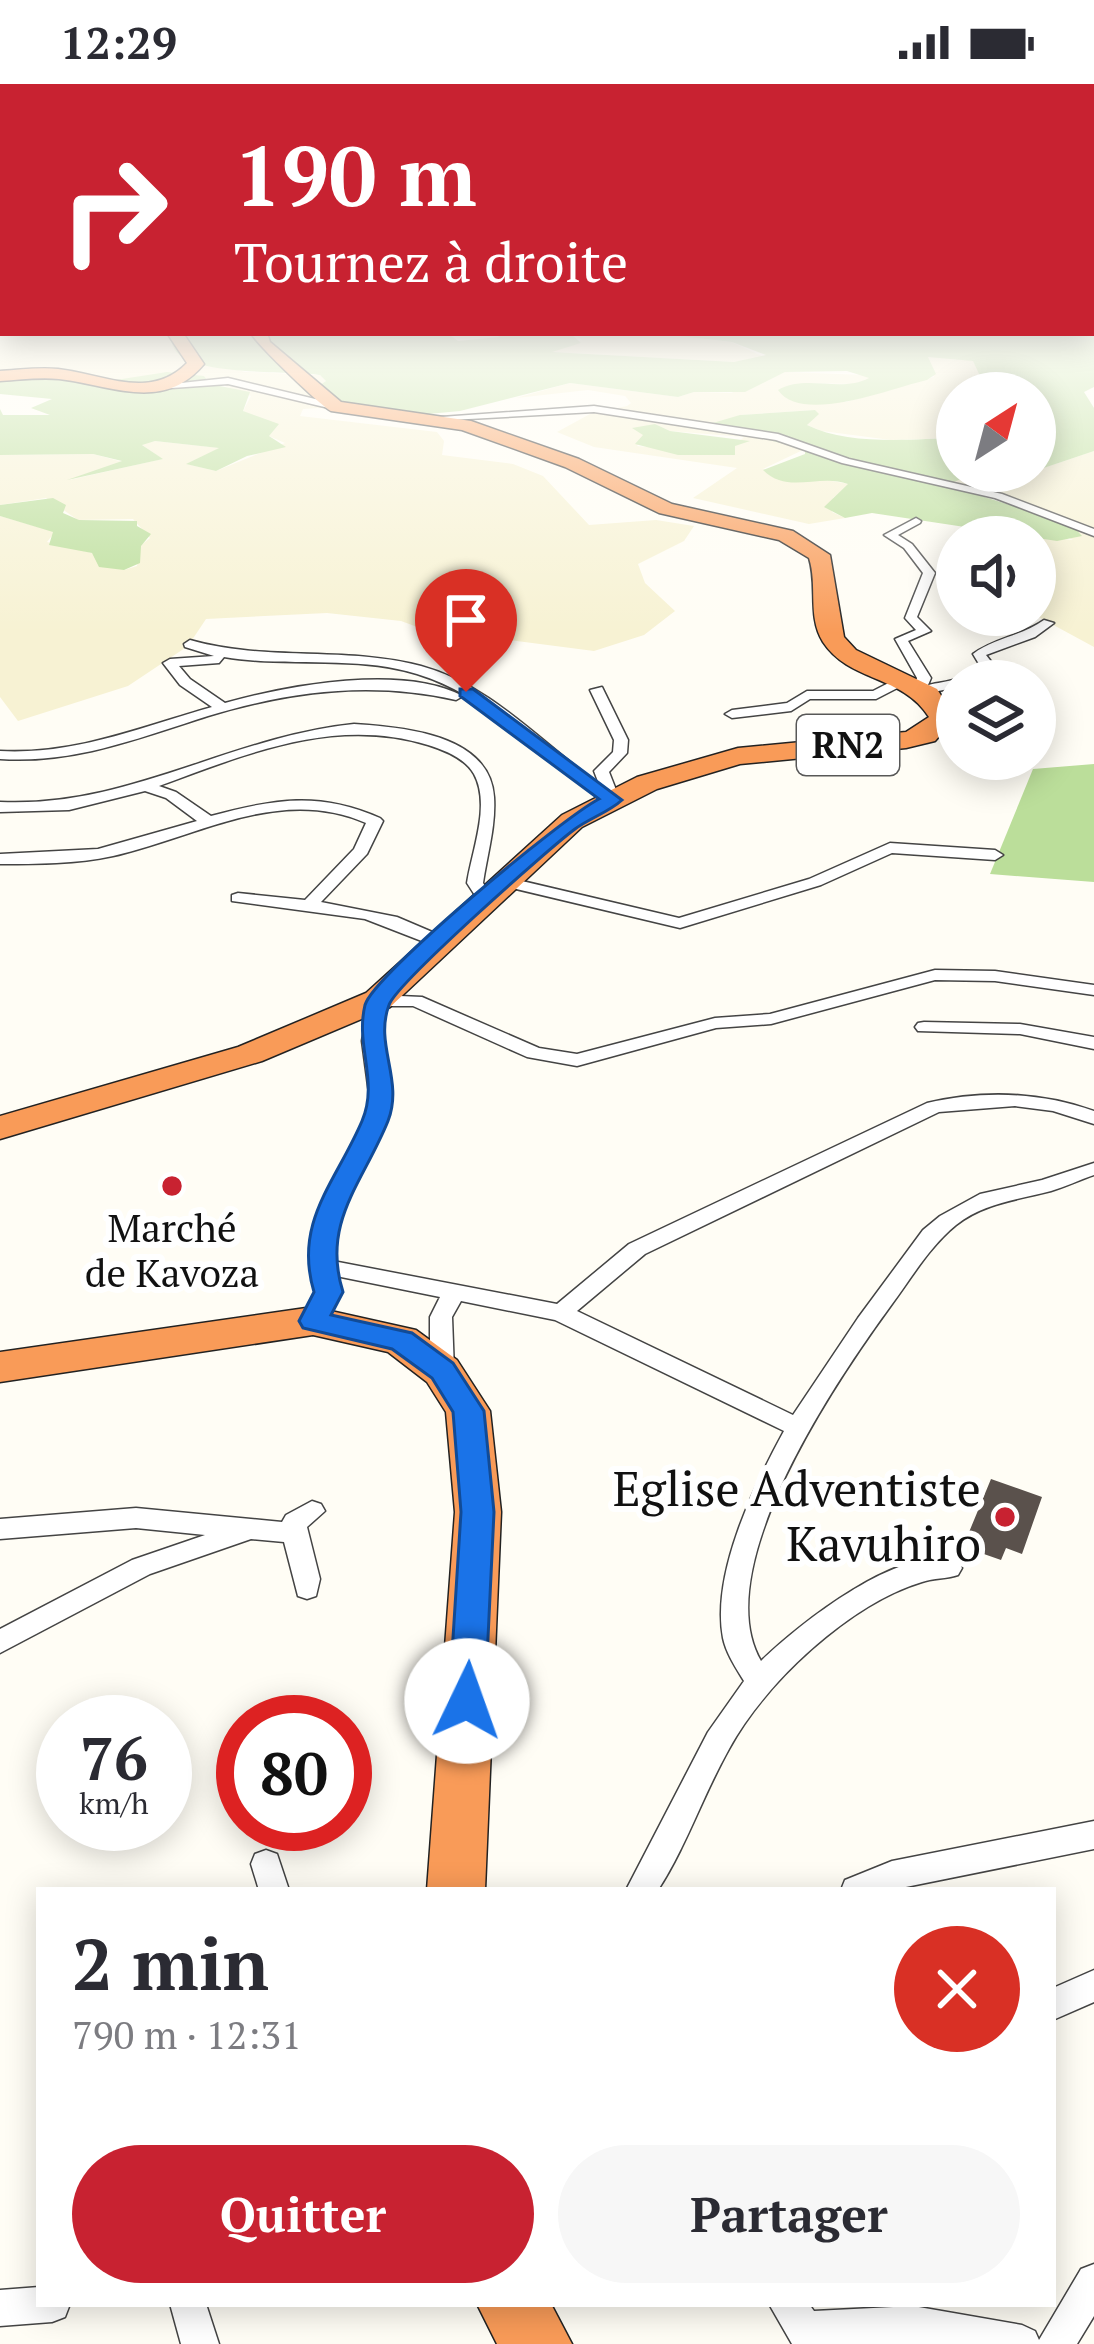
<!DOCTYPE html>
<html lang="fr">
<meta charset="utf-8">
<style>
:root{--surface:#fff;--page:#f7f7f7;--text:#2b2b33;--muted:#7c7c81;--accent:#c82231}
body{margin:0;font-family:"PT Serif",serif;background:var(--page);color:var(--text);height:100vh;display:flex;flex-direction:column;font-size:45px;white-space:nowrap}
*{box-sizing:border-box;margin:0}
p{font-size:39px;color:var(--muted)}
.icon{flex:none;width:66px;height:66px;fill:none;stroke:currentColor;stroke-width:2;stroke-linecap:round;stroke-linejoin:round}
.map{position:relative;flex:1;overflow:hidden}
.panel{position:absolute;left:36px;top:1803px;width:1020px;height:420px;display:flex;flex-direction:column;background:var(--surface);border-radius:0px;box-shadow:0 6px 30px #0003}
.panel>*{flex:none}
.guide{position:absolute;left:0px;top:0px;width:1095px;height:252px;box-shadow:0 6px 30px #0003;background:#c82231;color:#fff;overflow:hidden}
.needle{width:78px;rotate:36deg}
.buttons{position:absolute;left:936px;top:288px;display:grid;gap:24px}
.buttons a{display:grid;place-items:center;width:120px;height:120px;border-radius:50%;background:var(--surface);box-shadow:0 6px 30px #0003;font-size:60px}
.speed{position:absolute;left:36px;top:1611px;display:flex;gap:24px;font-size:60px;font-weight:700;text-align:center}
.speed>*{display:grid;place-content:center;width:156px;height:156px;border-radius:50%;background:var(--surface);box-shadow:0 6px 30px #0003;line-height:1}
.speed small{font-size:30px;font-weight:400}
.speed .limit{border:18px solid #d22;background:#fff;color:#111}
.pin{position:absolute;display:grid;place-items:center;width:102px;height:102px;color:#fff;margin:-123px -51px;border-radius:50% 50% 50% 0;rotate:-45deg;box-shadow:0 0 12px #0007}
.pin .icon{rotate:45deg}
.me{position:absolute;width:132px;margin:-66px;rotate:3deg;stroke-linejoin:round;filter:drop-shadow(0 0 9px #0008)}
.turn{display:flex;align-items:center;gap:42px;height:252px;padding:0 36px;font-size:54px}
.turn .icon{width:156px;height:156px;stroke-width:2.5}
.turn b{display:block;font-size:84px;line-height:102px}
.round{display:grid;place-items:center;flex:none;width:126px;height:126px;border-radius:63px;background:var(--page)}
.summary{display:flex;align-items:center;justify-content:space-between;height:204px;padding:0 36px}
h1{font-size:72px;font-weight:800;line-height:90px}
.action{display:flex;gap:24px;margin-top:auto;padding:24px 36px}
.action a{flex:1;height:138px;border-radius:72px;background:var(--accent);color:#fff;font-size:48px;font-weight:800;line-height:138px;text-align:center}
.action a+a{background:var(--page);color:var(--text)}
.status{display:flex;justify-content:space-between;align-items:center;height:84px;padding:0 60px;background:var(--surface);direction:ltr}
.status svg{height:33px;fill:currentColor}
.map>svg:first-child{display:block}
.farmland{fill:#f7f2d3;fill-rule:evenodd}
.forest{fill:#bbde9a}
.building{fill:#5a514c}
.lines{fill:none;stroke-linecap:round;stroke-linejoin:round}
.street-casing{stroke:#444;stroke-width:3}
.highway-casing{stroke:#222;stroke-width:3}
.street{fill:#fff;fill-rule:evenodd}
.highway{fill:#f99b58;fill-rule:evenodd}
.route{fill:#1a73e8;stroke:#114b97;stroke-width:3}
.poi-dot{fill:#c82231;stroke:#fff;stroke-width:4.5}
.labels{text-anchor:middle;stroke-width:12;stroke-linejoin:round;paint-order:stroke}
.shield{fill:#fff;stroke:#585858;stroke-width:3}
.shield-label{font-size:36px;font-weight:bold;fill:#111}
.poi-label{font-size:39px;fill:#111;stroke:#fff}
.near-poi-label{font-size:48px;fill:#111;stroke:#fff;text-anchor:end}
</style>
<div class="status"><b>12:29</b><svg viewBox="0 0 49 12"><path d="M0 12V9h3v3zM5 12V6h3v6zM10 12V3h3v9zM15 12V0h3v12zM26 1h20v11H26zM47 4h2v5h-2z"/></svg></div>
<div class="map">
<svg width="1094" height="2260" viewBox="0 0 1094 2260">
<rect width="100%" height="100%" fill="#fffdf5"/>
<g class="farmland">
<polygon points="0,233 3,249 167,249 190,274 245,288 320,291 326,297 312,307 348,322 303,325 300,332 437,348 444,357 442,371 513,380 543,392 589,441 656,436 694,442 684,457 638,480 645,499 675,527 644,551 594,567 509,556 458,558 401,537 327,529 206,535 188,562 128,602 18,637 0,613 0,432 55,448 47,458 92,469 124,486 137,482 140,462 150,454 133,435 78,436 46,414 0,421 0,371 93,370 123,378 69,396 162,375 141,360 155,357 220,364 187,380 216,387 285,359 269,352 243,327 251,312 194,290 109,297 0,292"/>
<polygon points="570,249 653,249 731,258 766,274 734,278 551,268 582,256"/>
<path d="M938,271L973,276L1025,309H957V354L891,356L822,347L807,341L814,326L740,331L755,349L805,365L763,385L849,400L833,414L832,428L845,434L809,440L693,414L737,384L594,363L557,348L590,330L627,322L631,319L625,312L588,306L516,314L570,299L678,313L694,308L731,309L785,288L866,291L870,295L854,300L802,299L846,318L934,293L927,273ZM655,340L670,347L744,353L732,364L735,371L637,362Z"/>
<polygon points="1094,367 1094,563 1035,531 1035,497 1042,496 1035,490 1035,453 984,450 1025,451 1073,456 999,414 945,400 964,394 1020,392"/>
</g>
<g class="forest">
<path d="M1094,233V303L1084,308L1094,324V367L1020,392L964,394L946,401L1071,440L1082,452L1057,457L872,429L845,434L824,423L848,400C819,389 788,411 763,386L805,370V365L706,341L740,331L815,326L819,330L807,341C849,362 911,355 957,354V387H1035V309L981,294L973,277L928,273L936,290L927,296C891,304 802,341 778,306C806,290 841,309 869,294L847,287L785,288L745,308H694L678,313L570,299L460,327L428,330L348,322L311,307L326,297L320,291C293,286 192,293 175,266C171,260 171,254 167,249H447L458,257L499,253L495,249H570L581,259L552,268L734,278L766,271L732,258L653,249L1075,252L1092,249Z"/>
<polygon points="167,288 204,292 210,300 250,308 243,327 279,340 269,352 286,363 247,372 216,387 186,380 219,364 155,357 142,361 163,375 67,396 122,377 93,370 0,371 0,325 3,331 50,331 31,324 52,315 0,310 0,292 109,297"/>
<polygon points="655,340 670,347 750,357 735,362 735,371 678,371 635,360 643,351 632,344"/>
<polygon points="53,414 66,421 63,429 79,436 137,437 137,442 151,450 141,462 140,479 124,486 99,483 92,469 49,461 53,448 0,432 0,421"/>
<polygon points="1094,680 1094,798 990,790 1033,685"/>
</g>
<polygon class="building" points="991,1395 1042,1413 1022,1470 1006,1464 1001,1476 981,1469 984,1459 967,1453"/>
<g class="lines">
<defs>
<g id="street">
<polygon points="228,294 340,321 342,323 337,326 228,300 158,305 153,302"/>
<polygon points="594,322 778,350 849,375 1002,410 1094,445 1094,452 995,414 842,379 776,356 594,328 432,337 427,334"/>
<path d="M916,434L921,437L920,439L898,451L912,460L935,489L917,533L931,547L908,557L931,594L928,601C946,597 969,596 979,580L973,570C994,554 1022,552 1044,536L1054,539L1035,553L986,571L993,580C984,596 974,597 957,597V603L920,611L913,607L917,594L895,555L916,546L905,534L923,489L904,464L884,451Z"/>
<path d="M190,556C268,578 345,562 421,582C491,601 541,659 599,700L594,687L613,668L614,656L590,606L602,603L628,656L627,669L609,688L620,716L607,719C545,677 491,612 417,590C356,571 288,584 224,573L219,579L179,582L190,595L225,619C289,601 403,580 463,612L456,616C371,597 291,607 208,632C139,654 74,680 0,675V667C76,671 141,643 212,623L180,601L163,579L170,575L214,572L185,563L184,560Z"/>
<polygon points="902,592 907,593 907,599 876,615 810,615 791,627 732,634 725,630 732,626 787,619 807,607 873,607"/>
<path d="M354,640C402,643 490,650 494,713C496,742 487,771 483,799L492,813L490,816H478L467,799C472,766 491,721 474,690C465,674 444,666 428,661C334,632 247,670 159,702L176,708L211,732C274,715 319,707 380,734L383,737L367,770L321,818L397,833L444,853V861H432L365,835L232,817V811L238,809L305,816L354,765L366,739C280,701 197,753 113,772C76,780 37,780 0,780V770L98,765L197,737L166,714L145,707L69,726L0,728V718C128,724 229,653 354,640Z"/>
<polygon points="890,759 995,766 1003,771 995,776 892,769 821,801 680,844 495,800 493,797 501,792 679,834 809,795"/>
<path d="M935,886L995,887L1094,901V911L995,897L935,896L771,940L716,944L577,982L527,973L413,922H386C384,934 380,947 381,960C383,982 393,1002 388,1026C374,1085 334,1110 333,1177L557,1220L629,1160L927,1019C983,1006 1040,1008 1094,1027V1040L1053,1027L1015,1022L939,1028L645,1170L577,1227L793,1331L858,1234L923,1146L940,1132L980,1110L1042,1096L1094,1079V1091C1079,1096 1065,1103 1051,1107C1017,1116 984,1119 956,1141C930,1162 912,1193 892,1220C838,1294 707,1484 761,1577C799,1540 902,1458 958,1477L962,1484L958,1491C946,1495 934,1494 922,1498C849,1520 765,1599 729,1665C703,1711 687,1761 658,1806H626L708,1648L744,1597C736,1584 726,1569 723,1554C711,1490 754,1402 784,1347L555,1236L461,1217L452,1233L454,1287L450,1293H434L430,1287V1233L440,1213L336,1192L339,1208L321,1243H305L302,1237L317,1208L310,1182L318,1130L360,1051L370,1017L362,957L369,916L378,911L422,913L539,964L577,970L715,934L770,930Z"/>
<polygon points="924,938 1020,940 1094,953 1094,965 1020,950 918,947 915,943 918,939"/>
<polygon points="312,1417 321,1420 325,1427 307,1443 320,1495 316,1512 307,1515 298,1512 284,1458 251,1455 150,1490 0,1569 0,1545 132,1476 205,1451 136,1444 0,1455 0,1435 136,1424 282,1438 286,1431"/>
<polygon points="1094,1737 1094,1765 891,1806 841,1806 845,1796 892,1777"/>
<polygon points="266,1766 277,1770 289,1806 259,1806 251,1780 255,1770"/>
<polygon points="1094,1886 1094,1918 1053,1936 1053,1904"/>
<polygon points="1094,2180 1094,2232 1077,2260 792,2260 769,2220 809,2220 814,2227 913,2222 1022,2241 1035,2247 1039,2256 1081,2185"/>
<polygon points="39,2203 39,2220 70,2220 65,2233 52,2238 0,2242 0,2206"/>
<polygon points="170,2220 206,2220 219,2260 181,2260"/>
</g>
<g id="highway">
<path d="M167,249H183L204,280C163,329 112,301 59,295C39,293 19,296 0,297V287C19,286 39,283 58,285C103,290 150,317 187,279Z"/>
<path d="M251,249H267L270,258L341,318L471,337L579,375L672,420L793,447L830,471L844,553L856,566L937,605L955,634L935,657L906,664L740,680L657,705L582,743L390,923L262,977L0,1055V1032L238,963L366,909L562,731L637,693L738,664L906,648L929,633C903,591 849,598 823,558C807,532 818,502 809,474L779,456L659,429L565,383L462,346L331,327C322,323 255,259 251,249Z"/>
<polygon points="313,1223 416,1246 457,1276 490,1327 501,1428 485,1806 427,1806 455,1428 446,1328 427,1298 388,1268 313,1251 0,1298 0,1268"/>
<polygon points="477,2220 551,2220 572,2260 497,2260"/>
</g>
</defs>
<use href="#street" class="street-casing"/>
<use href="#highway" class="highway-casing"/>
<use href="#street" class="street"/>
<use href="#highway" class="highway"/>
</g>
<linearGradient id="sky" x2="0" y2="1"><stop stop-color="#94c7ef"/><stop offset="0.42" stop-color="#fffefa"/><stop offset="1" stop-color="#fffefa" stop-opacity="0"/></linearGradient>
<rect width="1094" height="549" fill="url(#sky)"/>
<path class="route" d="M460,605H473L622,716C609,728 590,734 575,745C549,764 396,900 389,921C374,961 404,996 388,1037C363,1099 321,1138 343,1208L331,1231L412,1249L453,1279L484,1327L494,1428L485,1617L480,1628L467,1632L454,1628L449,1617L461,1428L453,1328L432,1294L392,1265L303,1244L299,1237L314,1208C293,1138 336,1098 362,1037C379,997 355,962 365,921C374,890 562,734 599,715L460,612Z"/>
<g class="poi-dot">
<circle cx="172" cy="1102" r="12"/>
<circle cx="1005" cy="1433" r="12"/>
</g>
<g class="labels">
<rect class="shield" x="797" y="631" width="102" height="60" rx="9"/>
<g class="shield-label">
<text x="848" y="674">RN2</text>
</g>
<g class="poi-label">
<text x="172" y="1158">Marché<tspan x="172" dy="45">de Kavoza</tspan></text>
</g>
<g class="near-poi-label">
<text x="981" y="1422">Eglise Adventiste<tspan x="981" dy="55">Kavuhiro</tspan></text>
</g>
</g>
</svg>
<div class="buttons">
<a><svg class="needle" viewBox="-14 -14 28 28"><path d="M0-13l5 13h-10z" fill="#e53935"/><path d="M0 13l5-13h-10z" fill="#7c7c81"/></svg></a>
<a><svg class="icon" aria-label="sound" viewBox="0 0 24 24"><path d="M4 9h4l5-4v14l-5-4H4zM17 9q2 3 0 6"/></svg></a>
<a><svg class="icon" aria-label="layers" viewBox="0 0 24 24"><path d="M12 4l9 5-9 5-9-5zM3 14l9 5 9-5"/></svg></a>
</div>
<div class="speed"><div>76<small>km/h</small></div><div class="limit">80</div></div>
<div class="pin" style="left:466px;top:608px;background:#d93025"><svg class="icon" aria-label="arrive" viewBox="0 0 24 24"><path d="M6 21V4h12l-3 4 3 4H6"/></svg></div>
<svg class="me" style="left:467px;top:1617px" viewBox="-20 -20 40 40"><circle r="19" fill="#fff"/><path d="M0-13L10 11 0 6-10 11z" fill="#1a73e8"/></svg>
<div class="guide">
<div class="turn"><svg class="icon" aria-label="right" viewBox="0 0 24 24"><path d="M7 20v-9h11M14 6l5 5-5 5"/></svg><div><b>190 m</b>Tournez à droite</div></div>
</div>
<section class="panel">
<div class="summary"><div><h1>2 min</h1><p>790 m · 12:31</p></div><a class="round" style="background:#d93025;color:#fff"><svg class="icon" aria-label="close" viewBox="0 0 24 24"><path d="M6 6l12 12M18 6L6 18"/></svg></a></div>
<div class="action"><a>Quitter</a><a>Partager</a></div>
</section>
</div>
